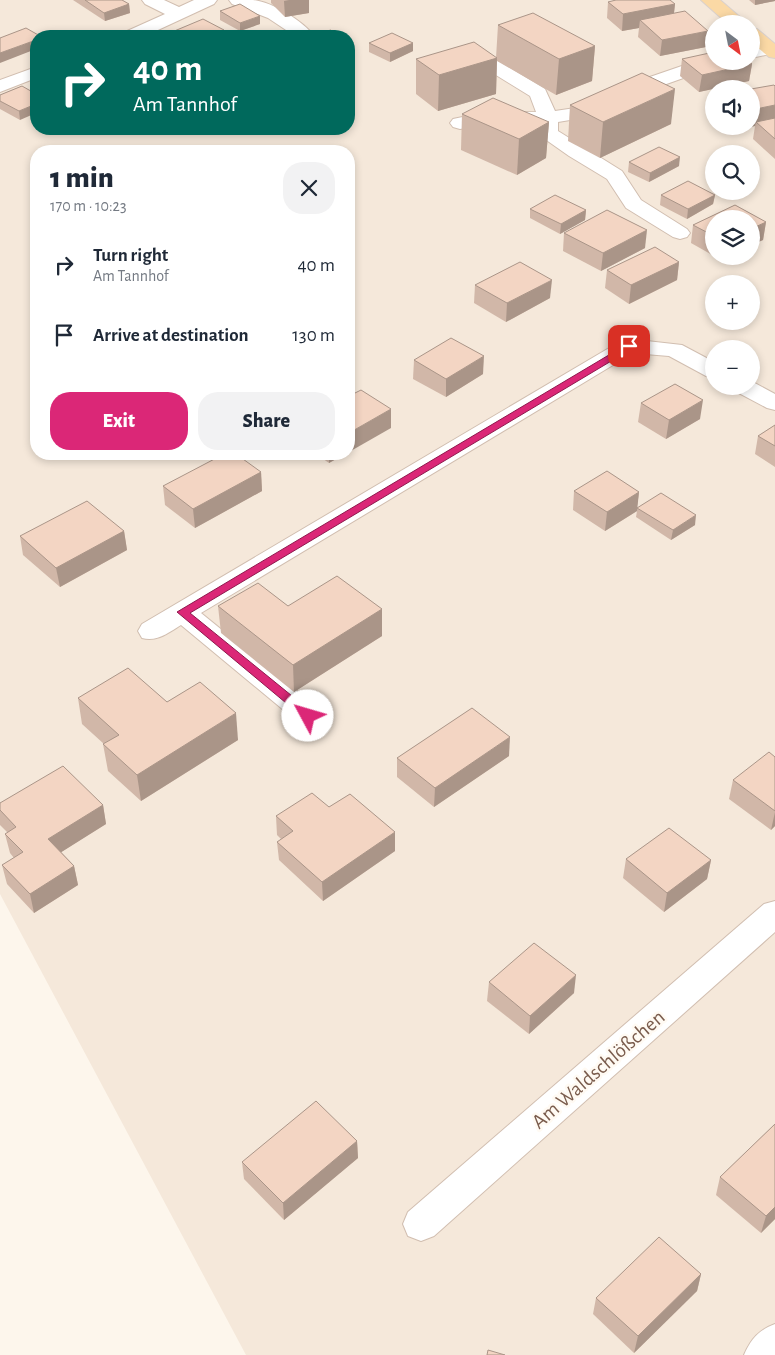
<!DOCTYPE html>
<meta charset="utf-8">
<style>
:root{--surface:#fff;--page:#f2f2f3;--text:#1f2937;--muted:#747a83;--accent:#db2777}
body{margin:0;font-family:"Alegreya Sans",sans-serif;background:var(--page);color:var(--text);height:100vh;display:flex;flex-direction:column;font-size:19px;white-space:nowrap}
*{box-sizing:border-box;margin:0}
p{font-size:16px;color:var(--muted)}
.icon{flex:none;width:28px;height:28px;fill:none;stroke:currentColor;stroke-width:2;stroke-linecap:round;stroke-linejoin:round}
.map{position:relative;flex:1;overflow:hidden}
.sheet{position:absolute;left:30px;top:145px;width:325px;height:315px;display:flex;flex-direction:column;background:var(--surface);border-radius:20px;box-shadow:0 2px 8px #0003}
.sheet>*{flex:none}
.top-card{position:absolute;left:30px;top:30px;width:325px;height:105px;border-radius:20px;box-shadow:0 2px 8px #0003;background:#00695c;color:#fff;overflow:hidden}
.needle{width:32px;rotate:148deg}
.controls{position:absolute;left:705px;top:15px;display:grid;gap:10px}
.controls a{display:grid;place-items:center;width:55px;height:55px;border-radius:50%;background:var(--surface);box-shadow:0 2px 8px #0003;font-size:25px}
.pin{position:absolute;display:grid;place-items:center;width:42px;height:42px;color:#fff;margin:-21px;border-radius:10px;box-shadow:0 2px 8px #0006}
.me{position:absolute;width:55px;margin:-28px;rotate:309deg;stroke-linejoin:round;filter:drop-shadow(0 0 4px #0008)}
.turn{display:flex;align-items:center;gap:18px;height:105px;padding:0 20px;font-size:22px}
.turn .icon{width:65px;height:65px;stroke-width:2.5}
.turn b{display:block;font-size:35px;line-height:42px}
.round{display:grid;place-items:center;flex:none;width:52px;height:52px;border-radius:20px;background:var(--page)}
.summary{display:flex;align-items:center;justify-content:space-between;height:85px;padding:0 20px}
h1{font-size:30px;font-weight:800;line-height:38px}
.button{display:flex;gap:10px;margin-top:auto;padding:10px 20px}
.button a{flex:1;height:58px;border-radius:20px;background:var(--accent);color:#fff;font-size:20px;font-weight:800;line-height:58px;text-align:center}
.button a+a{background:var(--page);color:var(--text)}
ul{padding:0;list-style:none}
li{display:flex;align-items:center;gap:15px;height:70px;padding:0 20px}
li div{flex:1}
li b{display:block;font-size:19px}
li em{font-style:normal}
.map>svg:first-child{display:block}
.residential{fill:#f5e8da;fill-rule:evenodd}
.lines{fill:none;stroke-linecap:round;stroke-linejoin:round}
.minor-casing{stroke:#d1beb0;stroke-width:2}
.major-casing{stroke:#dad1cd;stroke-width:2}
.minor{fill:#fff;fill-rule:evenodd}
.major{fill:#fbd9a5;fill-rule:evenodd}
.wall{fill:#d1b7a8}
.shaded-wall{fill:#aa9588}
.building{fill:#f3d5c3;stroke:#aa9588}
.route{fill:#db2777;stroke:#8e194d}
.labels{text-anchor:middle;stroke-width:5;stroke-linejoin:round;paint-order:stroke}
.near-street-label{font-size:21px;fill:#7a5c4d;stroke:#fffaf3}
</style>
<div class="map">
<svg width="775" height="1355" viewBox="0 0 775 1355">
<rect width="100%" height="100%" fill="#fdf6ec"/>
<path class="residential" d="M0,0H775V1355H246L0,894ZM714,24H751V61H714ZM36,36H349V129H36ZM714,89H751V126H714ZM36,151H349V454H36ZM714,154H751V191H714ZM714,219H751V256H714ZM714,284H751V321H714ZM714,349H751V386H714Z"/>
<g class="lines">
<defs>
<g id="minor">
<polygon points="142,0 164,0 179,7 194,0 217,0 214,4 145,36 122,36 125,32 165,14 145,4"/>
<path d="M229,0C237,0 246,0 253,0C272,2 303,21 314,36H295L268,18L232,4Z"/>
<polygon points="770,44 775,45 775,53 751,58 751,48"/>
<path d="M476,50L482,51L545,89L555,111L582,107L644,79L708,57L714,56V61H723L720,65L658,87L594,116L558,122V131L622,171L641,200L687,229L690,233L687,237L680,239L673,237L626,208L607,179L569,156L542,137L539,133V124L495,123L460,129L453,127L450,123L453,119C481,112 508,112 536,112L530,96L470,59L467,55L470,51Z"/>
<polygon points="36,67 36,78 0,92 0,80"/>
<path d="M629,339L682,345L714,362V378L706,376L669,356L633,353L201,613L318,708L322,715L318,722L308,725L298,722L181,625C168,633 157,642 142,638L138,631L142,624L621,341Z"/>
<polygon points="751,381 775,394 775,410 767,408 735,391 732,386 751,386"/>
<polygon points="775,901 775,932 434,1236 421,1241 408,1236 403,1224 408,1212 764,904"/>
<path d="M775,1324V1355H744C751,1339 759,1330 775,1324Z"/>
</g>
<g id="major">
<polygon points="701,0 720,0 748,24 728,24"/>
<polygon points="751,28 757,29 775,44 775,58 769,57 751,42"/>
</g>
</defs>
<use href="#minor" class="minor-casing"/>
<use href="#major" class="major-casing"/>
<use href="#minor" class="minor"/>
<use href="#major" class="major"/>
</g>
<g class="wall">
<polygon points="73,0 122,0 129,4 130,13 105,21"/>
<polygon points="271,0 309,0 309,13 285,17 271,3"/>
<polygon points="749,0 775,0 775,1 755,5"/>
<polygon points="608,2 675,4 674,13 706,47 660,56 638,37 639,28 622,31 607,18"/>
<polygon points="220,11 260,24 240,31 220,20"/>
<polygon points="498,25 595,46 592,81 556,95 497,61 496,94 438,111 416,94 416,59 496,58"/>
<polygon points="224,30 224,36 172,36 172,32"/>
<polygon points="369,43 413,43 413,51 390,62 369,52"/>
<polygon points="682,59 752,64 749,81 699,92 680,76"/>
<polygon points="22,86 20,120 0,109 0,95"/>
<polygon points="775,86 775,159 753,139 755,126 740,129 738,126 751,126"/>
<polygon points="570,105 671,124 600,158 568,141"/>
<polygon points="462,114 549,122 546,158 517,175 461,150"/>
<polygon points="629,162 679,166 649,182 628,172"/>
<polygon points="661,195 715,195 713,204 687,219 660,205"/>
<polygon points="735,205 766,222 763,240 751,245 751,219 714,219 714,256 691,243 693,225"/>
<polygon points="530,209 586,210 585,220 560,234 530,218"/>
<polygon points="564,233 645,248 601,271 563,251"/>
<polygon points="714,256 729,256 721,260"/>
<polygon points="679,262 677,280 629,304 605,288 607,270"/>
<polygon points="475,285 550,298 506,322 474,303"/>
<polygon points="414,360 483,374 446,397 413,379"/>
<polygon points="641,403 700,419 666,439 638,422"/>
<polygon points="775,425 775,467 755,454 758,436"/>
<polygon points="316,454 345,454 329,463"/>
<polygon points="261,472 262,491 195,528 165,505 163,486"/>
<polygon points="574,491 639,492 637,507 695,525 671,540 636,517 637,511 605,531 573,510"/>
<polygon points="124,531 127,550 60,587 23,555 20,536"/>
<polygon points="218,606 288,606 382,609 382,636 294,692 221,633"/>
<polygon points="78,698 167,702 238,740 141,801 108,771 103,744 104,744 82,724"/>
<polygon points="509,756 434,807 397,777 397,758"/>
<polygon points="775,757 775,826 771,830 729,799 733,780"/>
<polygon points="0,803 103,805 106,824 61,852 74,866 78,885 34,913 7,884 2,865 14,858 10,853 5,834 8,833 0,825"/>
<polygon points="329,807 395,851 323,901 279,860 277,842 281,839 277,835 276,816"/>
<polygon points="626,859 711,860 707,879 664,912 623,878"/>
<polygon points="489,982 574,993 529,1034 487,1001"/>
<polygon points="775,1124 775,1219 761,1233 716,1195 720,1177"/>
<polygon points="357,1141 358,1158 284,1220 244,1179 242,1162"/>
<polygon points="701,1274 697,1291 634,1353 593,1314 596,1298"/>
</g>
<g class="shaded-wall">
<polygon points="289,0 309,0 309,13 285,17 284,1"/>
<polygon points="755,0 775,0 775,1 755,5"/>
<polygon points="129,4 130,13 105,21 104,13"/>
<polygon points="675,4 673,21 640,20 639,28 622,31 623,14"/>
<polygon points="260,16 260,24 240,31 240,23"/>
<polygon points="224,30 224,36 209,36"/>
<polygon points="708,31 706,47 660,56 662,40"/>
<polygon points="36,40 36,49 0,63 0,53"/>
<polygon points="413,43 413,51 390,62 390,53"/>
<polygon points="595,46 592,81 556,95 559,59"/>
<polygon points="497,58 496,94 438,111 439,75"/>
<polygon points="752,64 749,81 699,92 702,75"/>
<polygon points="675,89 671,124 600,158 603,122"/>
<polygon points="36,104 36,113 20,120 19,111"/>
<polygon points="775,105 775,122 756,122 755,126 740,129 741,126 751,126 751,110"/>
<polygon points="549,122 546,158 517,175 519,139"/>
<polygon points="680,157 679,166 649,182 650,173"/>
<polygon points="715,195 713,204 687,219 688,209"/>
<polygon points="586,210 585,220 560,234 561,224"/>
<polygon points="766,222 763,240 751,245 751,229"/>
<polygon points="647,230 645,248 601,271 603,253"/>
<polygon points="722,256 729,256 721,260"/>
<polygon points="679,262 677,280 629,304 631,285"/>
<polygon points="552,280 550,298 506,322 507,303"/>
<polygon points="484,356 483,374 446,397 446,379"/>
<polygon points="703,400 700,419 666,439 669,420"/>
<polygon points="391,409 391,428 349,452 349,433"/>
<polygon points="329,454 345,454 329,463"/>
<polygon points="261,472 262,491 195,528 193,509"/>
<polygon points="639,492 637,511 605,531 607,512"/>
<polygon points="696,515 695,525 671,540 673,530"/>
<polygon points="124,531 127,550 60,587 56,568"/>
<polygon points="382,609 382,636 294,692 293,665"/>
<polygon points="236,713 238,740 141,801 137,775"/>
<polygon points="510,737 509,756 434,807 435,788"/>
<polygon points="103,805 106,824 52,858 48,839"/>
<polygon points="775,812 775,826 771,830"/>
<polygon points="395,832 395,851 323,901 322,882"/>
<polygon points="711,860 707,879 664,912 667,893"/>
<polygon points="74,866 78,885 34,913 30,894"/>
<polygon points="576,975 574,993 529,1034 530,1016"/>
<polygon points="357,1141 358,1158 284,1220 283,1203"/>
<polygon points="775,1207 775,1219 761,1233 766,1216"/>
<polygon points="701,1274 697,1291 634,1353 638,1336"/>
</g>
<g class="building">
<polygon points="85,0 122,0 129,4 104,13"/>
<polygon points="616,0 670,0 675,4 623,14 608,2"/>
<polygon points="240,4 260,16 240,23 220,11"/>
<polygon points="685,11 708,31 662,40 640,20"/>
<polygon points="533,13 595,46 559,59 498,25"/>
<polygon points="203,19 224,30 209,36 180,36 172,32"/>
<polygon points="26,28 40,36 36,36 36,40 0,53 0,38"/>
<polygon points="331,30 337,36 306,36"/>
<polygon points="392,33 413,43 390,53 369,43"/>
<polygon points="474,42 497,58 439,75 416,59"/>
<polygon points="714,52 714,61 748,61 752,64 702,75 682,59"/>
<polygon points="642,73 675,89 603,122 570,105"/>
<polygon points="774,85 775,86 775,105 751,110 751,89"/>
<polygon points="22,86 36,94 36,104 19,111 0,101 0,95"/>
<polygon points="493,98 549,122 519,139 462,114"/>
<polygon points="775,118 775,139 756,122"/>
<polygon points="659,147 680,157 650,173 629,162"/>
<polygon points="688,181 715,195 688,209 661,195"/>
<polygon points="555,195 586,210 561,224 530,209"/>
<polygon points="735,205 766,222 751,229 751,219 714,219 714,236 693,225"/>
<polygon points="607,210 647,230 603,253 564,233"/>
<polygon points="655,247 679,262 631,285 607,270"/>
<polygon points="520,262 552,280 507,303 475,285"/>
<polygon points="451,338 484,356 446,379 414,360"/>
<polygon points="675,384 703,400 669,420 641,403"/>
<polygon points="361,390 391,409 349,433 349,396"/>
<polygon points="775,425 775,446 758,436"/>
<polygon points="224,454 236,454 261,472 193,509 163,486"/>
<polygon points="607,471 639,492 607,512 574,491"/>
<polygon points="661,493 696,515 673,530 637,508"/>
<polygon points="87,501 124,531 56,568 20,536"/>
<polygon points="337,576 382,609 293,665 218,606 258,583 288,606"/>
<polygon points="128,668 167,702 200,682 236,713 137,775 103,744 119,735 78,698"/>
<polygon points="472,708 510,737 435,788 397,758"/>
<polygon points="769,752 775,757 775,811 733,780"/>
<polygon points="63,766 103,805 48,839 74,866 30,894 2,865 23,852 5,834 16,827 0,810 0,803"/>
<polygon points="312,793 329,807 350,794 395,832 322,882 277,842 293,831 276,816"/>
<polygon points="669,828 711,860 667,893 626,859"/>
<polygon points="534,943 576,975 530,1016 489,982"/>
<polygon points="316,1101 357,1141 283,1203 242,1162"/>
<polygon points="775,1124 775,1207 766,1216 720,1177"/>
<polygon points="659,1237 701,1274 638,1336 596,1298"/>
<polygon points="488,1350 505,1355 487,1355"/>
</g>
<polygon class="route" points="629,343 633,344 633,348 190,613 313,713 314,716 313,718 304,718 177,612"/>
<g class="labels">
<g class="near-street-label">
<text transform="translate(598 1069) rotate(-41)" y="7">Am Waldschlößchen</text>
</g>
</g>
</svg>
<div class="controls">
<a><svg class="needle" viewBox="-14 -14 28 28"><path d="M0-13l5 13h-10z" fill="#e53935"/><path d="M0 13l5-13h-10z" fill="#747a83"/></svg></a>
<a><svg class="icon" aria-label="sound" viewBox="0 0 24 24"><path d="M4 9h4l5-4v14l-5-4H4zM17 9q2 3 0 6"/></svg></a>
<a><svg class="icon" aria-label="search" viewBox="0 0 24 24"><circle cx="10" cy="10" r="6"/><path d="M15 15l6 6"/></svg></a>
<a><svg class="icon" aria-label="layers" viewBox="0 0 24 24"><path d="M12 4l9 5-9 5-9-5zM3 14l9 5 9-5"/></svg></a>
<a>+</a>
<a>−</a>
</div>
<div class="pin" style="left:629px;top:346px;background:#d93025"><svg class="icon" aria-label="arrive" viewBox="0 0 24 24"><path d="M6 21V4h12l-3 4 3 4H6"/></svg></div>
<svg class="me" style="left:308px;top:716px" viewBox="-20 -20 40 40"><circle r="19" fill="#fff"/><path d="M0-13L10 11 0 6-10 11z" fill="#db2777"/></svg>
<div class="top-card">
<div class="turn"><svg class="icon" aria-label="right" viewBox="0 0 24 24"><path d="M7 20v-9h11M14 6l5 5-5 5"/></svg><div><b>40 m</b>Am Tannhof</div></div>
</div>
<section class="sheet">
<div class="summary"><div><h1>1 min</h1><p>170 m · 10:23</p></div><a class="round"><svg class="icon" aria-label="close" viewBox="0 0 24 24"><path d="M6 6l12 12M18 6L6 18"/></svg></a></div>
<ul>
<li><svg class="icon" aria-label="right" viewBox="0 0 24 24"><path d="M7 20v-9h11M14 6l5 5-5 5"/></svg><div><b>Turn right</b><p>Am Tannhof</p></div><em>40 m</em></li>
<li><svg class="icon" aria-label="arrive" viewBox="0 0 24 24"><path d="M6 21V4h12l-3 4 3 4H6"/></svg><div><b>Arrive at destination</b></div><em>130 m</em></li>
</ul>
<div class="button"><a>Exit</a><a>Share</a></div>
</section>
</div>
